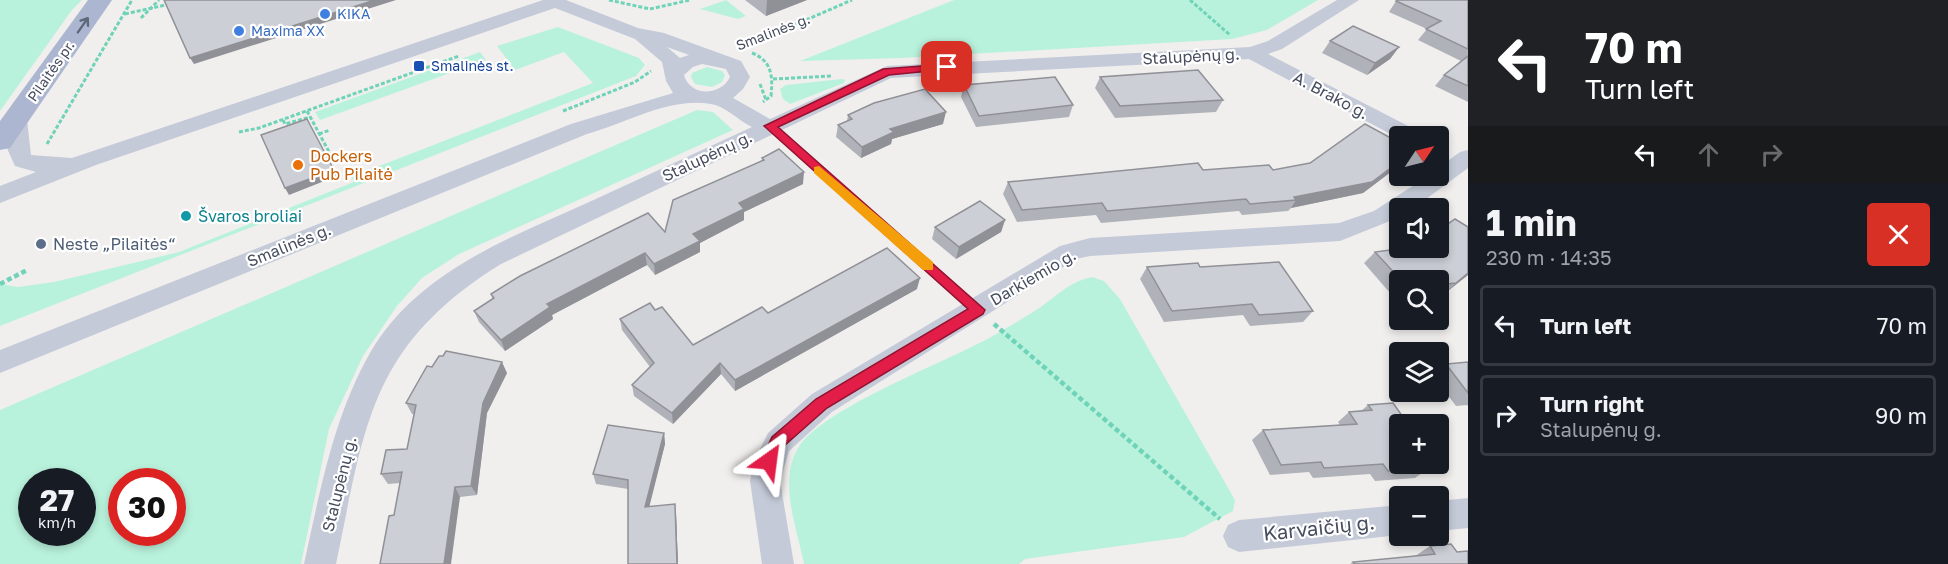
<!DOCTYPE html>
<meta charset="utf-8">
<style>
:root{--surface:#171b24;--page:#20242c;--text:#f1f3f6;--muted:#9ea1a6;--line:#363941}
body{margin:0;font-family:"Golos Text",sans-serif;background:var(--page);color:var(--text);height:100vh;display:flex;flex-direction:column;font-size:22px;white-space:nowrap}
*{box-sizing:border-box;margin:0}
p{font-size:20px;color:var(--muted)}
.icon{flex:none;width:33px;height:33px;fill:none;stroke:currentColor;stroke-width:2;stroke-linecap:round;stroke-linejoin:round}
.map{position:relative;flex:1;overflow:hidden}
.sheet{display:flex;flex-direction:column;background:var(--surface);width:480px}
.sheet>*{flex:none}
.top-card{background:#202124;color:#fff;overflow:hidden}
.needle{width:39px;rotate:55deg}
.controls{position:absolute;left:1389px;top:126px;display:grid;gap:12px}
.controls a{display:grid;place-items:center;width:60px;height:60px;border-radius:6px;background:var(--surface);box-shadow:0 3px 9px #0003;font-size:30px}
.speed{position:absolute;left:18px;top:468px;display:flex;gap:12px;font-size:30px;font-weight:700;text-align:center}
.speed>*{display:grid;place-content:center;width:78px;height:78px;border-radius:50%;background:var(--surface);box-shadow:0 3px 9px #0003;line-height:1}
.speed small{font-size:15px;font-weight:400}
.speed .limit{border:9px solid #d22;background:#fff;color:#111}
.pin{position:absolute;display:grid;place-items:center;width:51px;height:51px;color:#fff;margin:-26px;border-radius:12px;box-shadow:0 3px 9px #0006}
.me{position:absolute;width:66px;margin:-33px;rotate:31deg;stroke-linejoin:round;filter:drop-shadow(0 0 4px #0008)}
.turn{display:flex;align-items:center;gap:21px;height:126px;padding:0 18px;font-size:27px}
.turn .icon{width:78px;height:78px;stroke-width:2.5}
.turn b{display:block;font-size:42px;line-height:51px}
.lanes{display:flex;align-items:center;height:57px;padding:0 18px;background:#0003;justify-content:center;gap:30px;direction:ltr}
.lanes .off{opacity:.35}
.round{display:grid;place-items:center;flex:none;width:63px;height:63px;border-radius:6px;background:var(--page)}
.headline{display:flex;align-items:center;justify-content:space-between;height:102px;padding:0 18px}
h1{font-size:36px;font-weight:700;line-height:45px}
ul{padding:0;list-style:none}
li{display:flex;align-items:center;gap:18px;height:81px;margin:0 12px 9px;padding:0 6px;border:3px solid var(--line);border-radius:6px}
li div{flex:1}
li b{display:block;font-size:22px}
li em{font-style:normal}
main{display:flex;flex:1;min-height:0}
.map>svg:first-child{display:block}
.green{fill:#b9f2dc;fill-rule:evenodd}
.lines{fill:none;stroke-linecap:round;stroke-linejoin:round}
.path-far1{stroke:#6fd3b8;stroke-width:3;stroke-dasharray:4 2;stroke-linecap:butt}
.path{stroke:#6fd3b8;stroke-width:4.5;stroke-dasharray:5 3;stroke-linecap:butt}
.lane{fill:#c4cad8;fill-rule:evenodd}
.street{fill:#c4cad8;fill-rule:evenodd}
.primary{fill:#acb6d0;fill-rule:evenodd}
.wall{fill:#b0b2b9}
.shaded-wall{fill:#909196}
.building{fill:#cdcfd7;stroke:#909196;stroke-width:1.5}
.oneway{stroke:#5f677a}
.route{fill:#e11d48;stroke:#92132f;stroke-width:1.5}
.slow{fill:#f59e0b}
.shop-dot{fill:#3f7fe0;stroke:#fff;stroke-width:2}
.transit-dot{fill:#1a4fb4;stroke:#fff;stroke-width:2}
.food-dot{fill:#e8710a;stroke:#fff;stroke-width:2}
.culture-dot{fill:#0f9aa8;stroke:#fff;stroke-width:2}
.service-dot{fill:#5c6f8a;stroke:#fff;stroke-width:2}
.labels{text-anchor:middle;stroke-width:4.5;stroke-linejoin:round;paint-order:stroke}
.far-shop-label{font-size:14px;fill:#366cbe;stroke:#fff;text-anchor:start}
.far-street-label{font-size:14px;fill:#454d5e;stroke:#fff}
.far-transit-label{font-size:14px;fill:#164399;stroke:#fff;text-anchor:start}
.street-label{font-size:16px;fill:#454d5e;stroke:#fff}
.food-label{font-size:16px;fill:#c56008;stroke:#fff;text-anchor:start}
.culture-label{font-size:16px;fill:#0d838f;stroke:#fff;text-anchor:start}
.service-label{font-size:16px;fill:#4e5e75;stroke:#fff;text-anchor:start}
.near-street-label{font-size:20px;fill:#454d5e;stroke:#fff}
</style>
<main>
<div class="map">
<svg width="1468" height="564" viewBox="0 0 1468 564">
<rect width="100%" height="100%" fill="#f1efee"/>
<g class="green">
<polygon points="0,0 82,0 72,10 0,111"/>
<polygon points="726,0 746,16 738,19 700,9"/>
<polygon points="954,0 1318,0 1267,30 1232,39 902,58 800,61"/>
<polygon points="558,27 639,58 645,65 636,76 0,326 0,284 18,287 54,282 179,252 354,182 351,177 593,83 564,52 515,70 497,46"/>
<polygon points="480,52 486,60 320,120 315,112"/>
<polygon points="707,67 722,71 725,75 722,82 712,87 695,84 691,77 692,73"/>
<polygon points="842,79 845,80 844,83 790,104 783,99 780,89 786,85"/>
<path d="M697,110L713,112L733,130L459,254L422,278L397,306L363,356L329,429L301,564H0V410ZM32,482H82V532H32ZM122,482H172V532H122Z"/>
<path d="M1092,277L1104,281L1120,299L1235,500L1233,511L1184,537L1025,559L1019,564H804C797,528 778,482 798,448C821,409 946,362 991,337C1008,327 1026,317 1042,306C1059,294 1071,281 1092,277Z"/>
</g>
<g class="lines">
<g class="path-far1">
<polyline points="609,0 650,9 690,0"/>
<polyline points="1190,0 1230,35"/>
<polyline points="125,14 170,4"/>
<polyline points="141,18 159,0"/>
<polyline points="739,46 762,39 852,0"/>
<path d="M752,53C772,61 773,76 771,96L763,102"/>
<polyline points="773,79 832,76"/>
<polyline points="760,84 766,100"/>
<polyline points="307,111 334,161"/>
<polyline points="563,111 635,82 651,71"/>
<polyline points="283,120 285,124 310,117"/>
<polyline points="239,132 259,128 459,56"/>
<polyline points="319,134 330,130"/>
<polyline points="47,144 132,0"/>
</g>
<g class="path">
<polyline points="0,284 27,270"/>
<polyline points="994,324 1220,519"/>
</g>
<polygon class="lane" points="770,123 774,124 982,307 984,310 982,313 974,313 766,128 766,124"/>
<g class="street">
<path d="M543,0H566L638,28L664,33L741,61L750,77L743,89L733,98L770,119L887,66L1250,47L1268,41L1337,0H1359L1282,49L1268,54L1418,131L1421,136H1400V139L1249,59L891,78L501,264C370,345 365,425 336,564H304C320,492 333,418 370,353C416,273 507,239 587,203C642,178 697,152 752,127C739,121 725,106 711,104C669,97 627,123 587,134L0,373V350L571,124L673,93L666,81L662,62L635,39L555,8L96,165L0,203V186L36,172L15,166L6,146L5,120L8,115H24L27,120L31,155L72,158ZM667,47L689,55L680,58ZM702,64L726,69L730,77C721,96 690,97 684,75L693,67Z"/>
<polygon points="1468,150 1468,168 1414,208 1400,208 1400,217 1340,241 1090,256 1076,259 832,412 789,451 780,481 794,564 762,564 750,481 754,461 768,433 812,394 1060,246 1090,238 1339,223 1374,211 1428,176 1438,176 1438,168 1460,152"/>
<polygon points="1468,498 1468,528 1438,531 1438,501"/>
<polygon points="1400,505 1400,535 1239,552 1228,547 1223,536 1228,525 1239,520"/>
</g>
<polygon class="primary" points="88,0 112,0 10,148 0,150 0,121"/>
</g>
<g class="wall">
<polygon points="745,0 807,0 766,16"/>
<polygon points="1468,0 1468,102 1435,86 1444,75 1461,61 1418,40 1427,29 1389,12 1396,1"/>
<polygon points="1330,41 1399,47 1390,59 1367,75 1322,53"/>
<polygon points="1100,77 1223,100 1216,112 1115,118 1095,88"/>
<polygon points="964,85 1073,105 1069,117 976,127 961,97"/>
<polygon points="848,115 943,124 892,139 891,144 861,158 836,137 838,125 847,121"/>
<polygon points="1400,143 1400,165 1363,193 1291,208 1288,211 1242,215 1239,211 1101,223 1096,215 1017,222 1003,194 1008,182 1203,170 1273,170 1310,163"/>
<polygon points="762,158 803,184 744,212 744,220 700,243 700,252 655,275 647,265 552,315 553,319 505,351 479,322 474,311 493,300 491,294 665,232 762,160"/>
<polygon points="1005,220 1001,232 956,259 932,239 935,227"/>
<polygon points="1468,227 1468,275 1444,294 1438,295 1438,280 1400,280 1400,300 1397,301 1364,263 1375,252 1438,248"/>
<polygon points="1147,267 1200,267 1313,311 1303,322 1250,326 1243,315 1164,322 1140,279"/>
<polygon points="917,289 735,391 721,374 673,424 634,396 632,385 650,367 622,330 620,319 655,310 693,345 768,313"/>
<polygon points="1468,362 1468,406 1467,405 1456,406 1438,382 1438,370 1446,364"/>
<polygon points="432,367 507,373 487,413 477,495 460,497 394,515 400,483 388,484 381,474 407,449 414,414 412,414 406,403"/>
<polygon points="1368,405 1400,424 1429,468 1415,478 1375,481 1370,474 1313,478 1309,472 1270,475 1252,440 1263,430 1340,425 1338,422 1349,412 1361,411"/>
<polygon points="664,433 665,444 649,506 676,514 678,564 628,564 628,489 596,484 593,474"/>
<polygon points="1430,546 1457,552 1468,564 1350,564 1353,562 1415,556"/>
</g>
<g class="shaded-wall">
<polygon points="375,0 396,0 194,64 190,58"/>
<polygon points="767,0 807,0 766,16"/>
<polygon points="1399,47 1390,59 1367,75 1375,63"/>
<polygon points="946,112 943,124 892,139 891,144 861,158 862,147 890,129"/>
<polygon points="1400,161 1400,165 1363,193 1291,208 1296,200 1294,197"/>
<polygon points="334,170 337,176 289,195 285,188"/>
<polygon points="804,172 803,184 744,212 744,220 700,243 700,252 655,275 654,264 693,234 739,203"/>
<polygon points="1005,220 1001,232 956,259 959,247"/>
<polygon points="645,253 647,265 552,315 553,319 505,351 501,340 547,304"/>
<polygon points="1468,273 1468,275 1444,294 1456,283"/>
<polygon points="920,278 917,289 735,391 735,380"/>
<polygon points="502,362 507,373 487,413 477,495 471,486 483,403"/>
<polygon points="720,363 721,374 673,424 672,413"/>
<polygon points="664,433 665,444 647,516 645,507"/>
<polygon points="455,487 460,497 451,564 444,564"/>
<polygon points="675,504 676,514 678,564 677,564"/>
</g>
<g class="building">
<polygon points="164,0 375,0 190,58"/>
<polygon points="1397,0 1468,0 1468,49 1426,29 1441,21 1396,1"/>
<polygon points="1353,26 1399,47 1375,63 1330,41"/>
<polygon points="1468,56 1468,86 1444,75"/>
<polygon points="1198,70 1223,100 1120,106 1100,77"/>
<polygon points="1055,77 1073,105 979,116 964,85"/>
<polygon points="925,89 946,112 890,129 894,132 862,147 838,125 852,119 848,115 874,103"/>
<polygon points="307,119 334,170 285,188 261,135"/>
<polygon points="1365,124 1400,143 1400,161 1372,182 1294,197 1296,200 1250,204 1246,199 1107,211 1102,203 1022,210 1008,182 1198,163 1203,170 1269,165 1273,170 1310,163"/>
<polygon points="779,149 804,172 739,203 744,209 693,234 700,241 654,264 645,253 547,304 550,307 501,340 474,311 494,298 491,294 520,276 648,213 665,232 673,200 764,160 762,158"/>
<polygon points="980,201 1005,220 959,247 935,227"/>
<polygon points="1455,219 1468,227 1468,273 1456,283 1438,285 1438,280 1401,280 1375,252 1405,248 1438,248 1438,231"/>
<polygon points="887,248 920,278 735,380 720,363 672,413 632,385 654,363 620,319 650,303 655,310 662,307 693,345 762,307 768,313"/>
<polygon points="1279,262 1313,311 1259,315 1252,304 1172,311 1147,267 1198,263 1200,267"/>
<polygon points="446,351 502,362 483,403 471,486 455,487 444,564 380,564 389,516 394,515 402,472 381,474 386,450 407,449 416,405 406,403 427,366 432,367 439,356 443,356"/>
<polygon points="1468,362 1468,393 1446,364"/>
<polygon points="1393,403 1408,424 1400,424 1400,464 1426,464 1429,468 1388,471 1383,464 1324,468 1321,462 1281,465 1263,430 1357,424 1349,412 1372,410 1368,405"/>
<polygon points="608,425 664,433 645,507 675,504 677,564 628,564 628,480 593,474"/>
<polygon points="1451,544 1457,552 1468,551 1468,564 1355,564 1353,562 1435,554 1430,546"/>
</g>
<defs><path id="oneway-shaft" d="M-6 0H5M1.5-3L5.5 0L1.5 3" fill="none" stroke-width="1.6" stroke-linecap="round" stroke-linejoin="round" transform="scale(1.5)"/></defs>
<use class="oneway" href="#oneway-shaft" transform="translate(83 25) rotate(-55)"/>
<polygon class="route" points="947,64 950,65 950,69 889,75 778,127 985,310 983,314 827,408 784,446 775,466 769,468 763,466 761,461 772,437 816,399 968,309 764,126 883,69"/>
<polygon class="slow" points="819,166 933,262 933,270 923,270 814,173 814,167"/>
<g class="shop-dot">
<circle cx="325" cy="14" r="6"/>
<circle cx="239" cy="31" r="6"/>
</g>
<rect class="transit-dot" x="413" y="60" width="12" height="12" rx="3"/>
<circle class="food-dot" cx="298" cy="165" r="6"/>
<circle class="culture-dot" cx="186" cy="216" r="6"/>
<circle class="service-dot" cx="41" cy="244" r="6"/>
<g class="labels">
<g class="far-shop-label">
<text x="337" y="19">KIKA</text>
<text x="251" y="36">Maxima XX</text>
</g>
<g class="far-street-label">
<text transform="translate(773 32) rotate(-21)" y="5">Smalinės g.</text>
<text transform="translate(51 71) rotate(-55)" y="5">Pilaitės pr.</text>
</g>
<g class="far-transit-label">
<text x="431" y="71">Smalinės st.</text>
</g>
<g class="street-label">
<text transform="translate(1191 56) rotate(-3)" y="6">Stalupėnų g.</text>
<text transform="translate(1331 95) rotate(28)" y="6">A. Brako g.</text>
<text transform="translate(707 156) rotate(-25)" y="6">Stalupėnų g.</text>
<text transform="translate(289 245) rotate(-22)" y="6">Smalinės g.</text>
<text transform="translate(1033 277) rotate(-30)" y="6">Darkiemio g.</text>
<text transform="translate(339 484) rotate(-76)" y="6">Stalupėnų g.</text>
</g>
<g class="food-label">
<text x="310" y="162">Dockers<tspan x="310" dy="18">Pub Pilaitė</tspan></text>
</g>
<g class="culture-label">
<text x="198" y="222">Švaros broliai</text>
</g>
<g class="service-label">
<text x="53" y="250">Neste „Pilaitės“</text>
</g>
<g class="near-street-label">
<text transform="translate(1319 528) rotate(-6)" y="7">Karvaičių g.</text>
</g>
</g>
</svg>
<div class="controls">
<a><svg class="needle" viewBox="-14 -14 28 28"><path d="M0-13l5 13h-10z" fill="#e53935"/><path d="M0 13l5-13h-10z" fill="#9ea1a6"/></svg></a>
<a><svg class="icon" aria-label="sound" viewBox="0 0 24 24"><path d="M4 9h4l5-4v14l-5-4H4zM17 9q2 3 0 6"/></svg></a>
<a><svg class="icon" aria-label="search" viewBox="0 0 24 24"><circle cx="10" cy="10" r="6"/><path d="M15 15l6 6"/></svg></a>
<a><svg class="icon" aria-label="layers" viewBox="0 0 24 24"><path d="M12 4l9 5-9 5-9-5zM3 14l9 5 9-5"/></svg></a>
<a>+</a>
<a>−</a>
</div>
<div class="speed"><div>27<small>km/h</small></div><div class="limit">30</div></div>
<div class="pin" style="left:947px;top:67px;background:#d93025"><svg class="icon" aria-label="arrive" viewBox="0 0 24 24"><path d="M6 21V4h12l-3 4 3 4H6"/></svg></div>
<svg class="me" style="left:769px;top:461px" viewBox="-20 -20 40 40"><path d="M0-17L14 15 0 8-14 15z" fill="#e11d48" stroke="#fff" stroke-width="4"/></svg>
</div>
<section class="sheet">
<div class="top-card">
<div class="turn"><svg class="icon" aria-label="left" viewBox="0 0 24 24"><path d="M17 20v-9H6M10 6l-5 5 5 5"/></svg><div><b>70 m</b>Turn left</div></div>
<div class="lanes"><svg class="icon" aria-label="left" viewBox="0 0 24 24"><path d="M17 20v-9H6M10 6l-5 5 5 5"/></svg><svg class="icon off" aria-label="ahead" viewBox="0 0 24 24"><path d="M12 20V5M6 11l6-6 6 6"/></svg><svg class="icon off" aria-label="right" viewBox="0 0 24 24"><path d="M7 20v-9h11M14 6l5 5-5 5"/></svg></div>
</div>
<div class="headline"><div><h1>1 min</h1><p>230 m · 14:35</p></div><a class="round" style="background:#d93025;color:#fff"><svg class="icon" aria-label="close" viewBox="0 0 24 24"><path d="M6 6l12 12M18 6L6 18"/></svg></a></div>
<ul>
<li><svg class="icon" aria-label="left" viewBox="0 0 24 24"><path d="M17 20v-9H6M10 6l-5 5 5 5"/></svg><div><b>Turn left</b></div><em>70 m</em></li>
<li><svg class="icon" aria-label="right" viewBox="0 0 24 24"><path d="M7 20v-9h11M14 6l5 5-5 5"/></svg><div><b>Turn right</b><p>Stalupėnų g.</p></div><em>90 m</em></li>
</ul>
</section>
</main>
